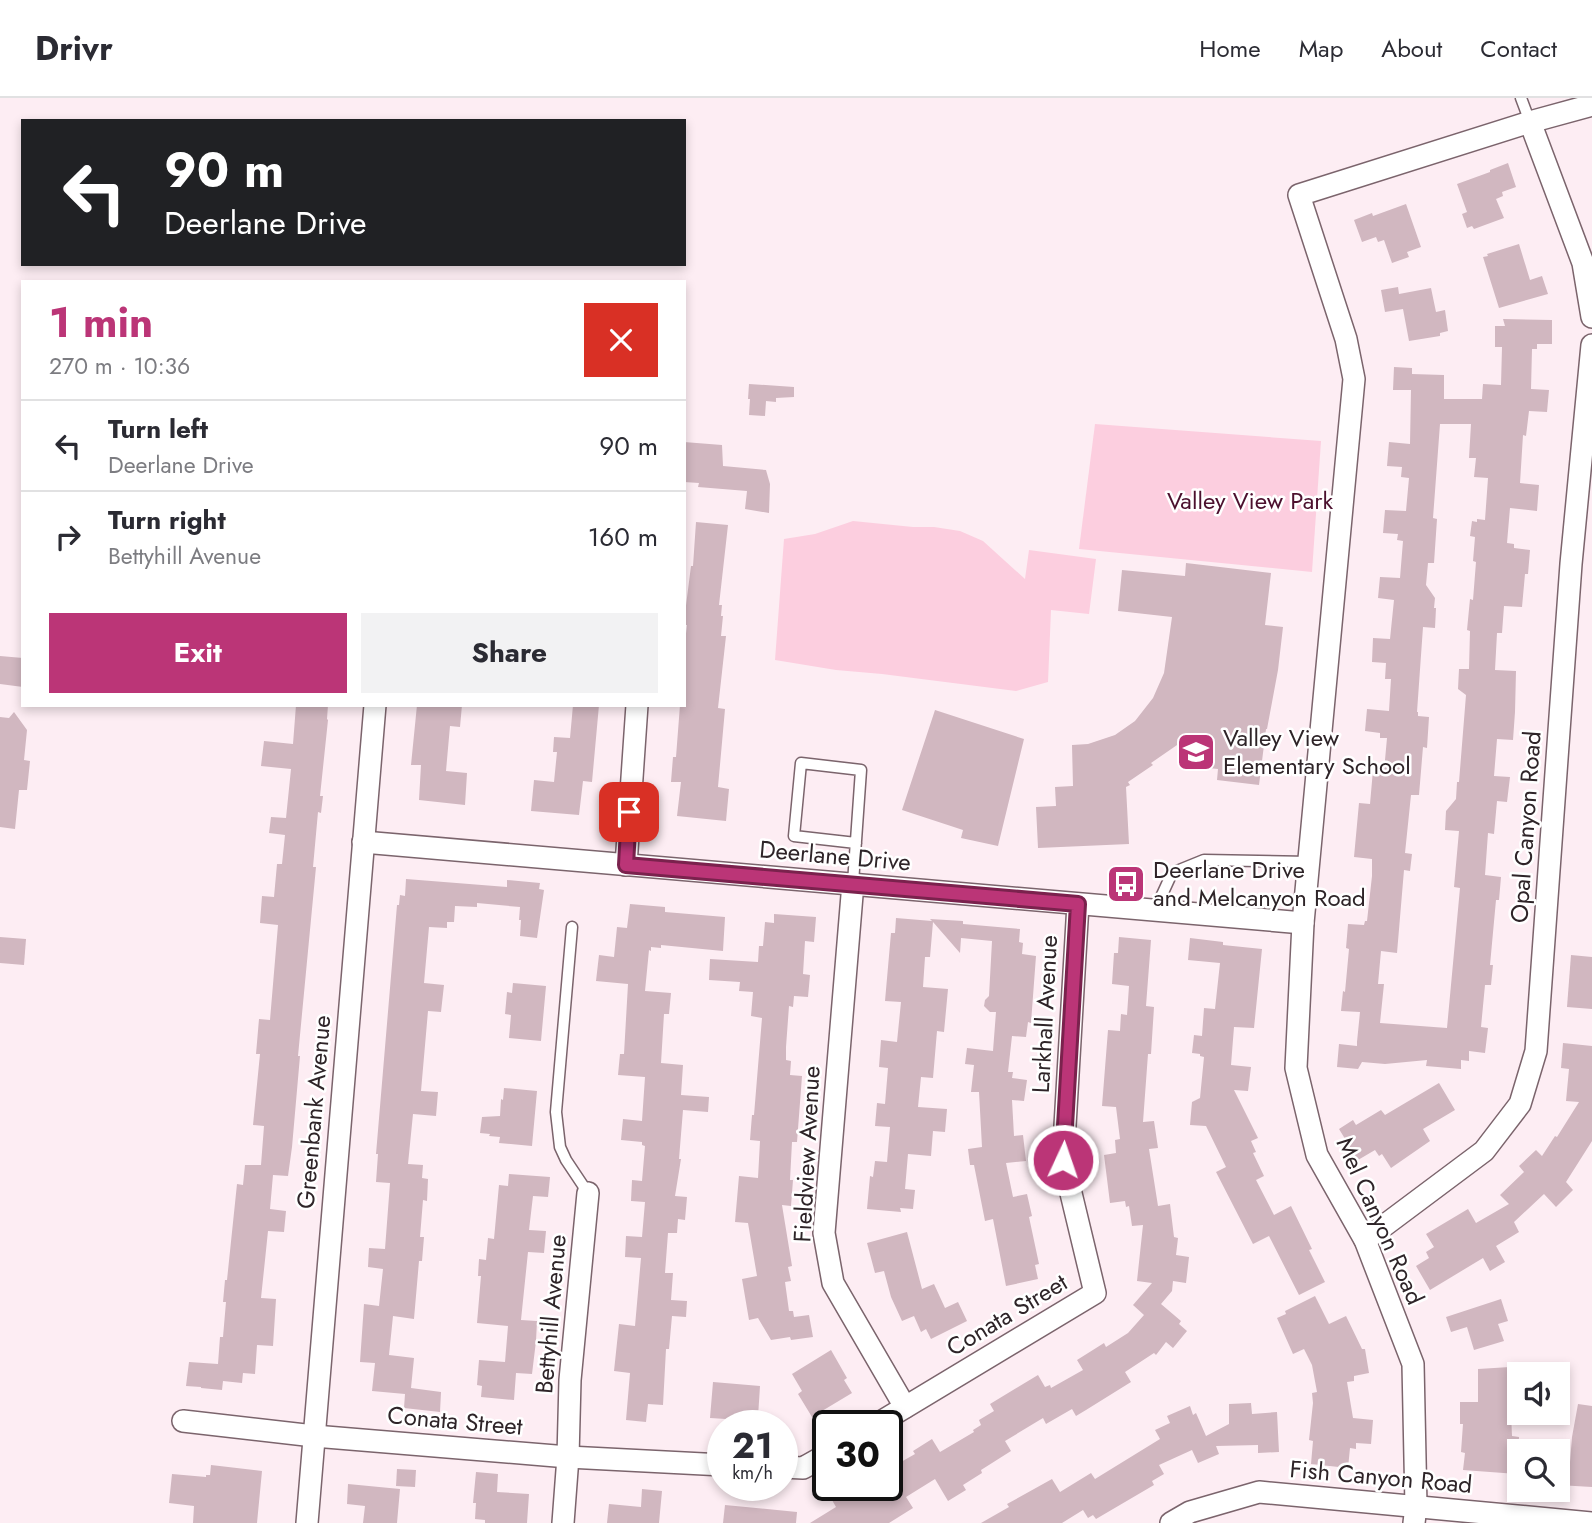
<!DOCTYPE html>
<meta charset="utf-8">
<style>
:root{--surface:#fff;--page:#f2f2f3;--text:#2b2b33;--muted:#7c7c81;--line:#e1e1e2;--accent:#bb3577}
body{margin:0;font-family:Jost,sans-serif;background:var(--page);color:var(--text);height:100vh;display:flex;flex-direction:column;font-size:26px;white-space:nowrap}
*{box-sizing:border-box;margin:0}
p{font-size:23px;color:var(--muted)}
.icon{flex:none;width:38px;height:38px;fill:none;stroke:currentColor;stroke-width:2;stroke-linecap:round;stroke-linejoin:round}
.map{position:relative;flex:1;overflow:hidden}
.side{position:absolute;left:21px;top:182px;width:665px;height:427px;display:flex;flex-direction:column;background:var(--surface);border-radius:0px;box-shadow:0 4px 10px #0003}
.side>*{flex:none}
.banner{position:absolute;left:21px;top:21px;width:665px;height:147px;border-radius:0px;box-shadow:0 4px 10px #0003;background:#202124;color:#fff;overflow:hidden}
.buttons{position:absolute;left:1507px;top:1264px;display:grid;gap:14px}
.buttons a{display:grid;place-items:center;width:63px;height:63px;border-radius:0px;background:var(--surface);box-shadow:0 4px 10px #0003;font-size:35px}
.speed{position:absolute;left:707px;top:1312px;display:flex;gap:14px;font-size:35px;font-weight:700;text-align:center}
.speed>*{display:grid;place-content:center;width:91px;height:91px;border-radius:50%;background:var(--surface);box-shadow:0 4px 10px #0003;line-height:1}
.speed small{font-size:18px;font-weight:400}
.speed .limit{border:4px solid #111;border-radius:10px;background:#fff;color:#111}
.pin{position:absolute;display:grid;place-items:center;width:60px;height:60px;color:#fff;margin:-30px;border-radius:14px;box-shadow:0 4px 10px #0006}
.me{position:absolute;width:77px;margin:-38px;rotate:3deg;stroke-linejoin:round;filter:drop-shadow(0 0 5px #0008)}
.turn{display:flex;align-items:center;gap:24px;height:147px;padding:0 28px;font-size:32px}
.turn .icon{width:91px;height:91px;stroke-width:2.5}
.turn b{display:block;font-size:49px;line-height:60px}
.round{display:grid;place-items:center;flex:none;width:74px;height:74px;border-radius:0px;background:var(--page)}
.head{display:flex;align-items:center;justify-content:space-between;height:119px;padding:0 28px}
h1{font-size:42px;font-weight:700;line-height:52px;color:var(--accent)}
.button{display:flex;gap:14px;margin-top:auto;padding:14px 28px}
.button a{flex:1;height:80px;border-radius:0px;background:var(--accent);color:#fff;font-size:28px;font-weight:700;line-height:80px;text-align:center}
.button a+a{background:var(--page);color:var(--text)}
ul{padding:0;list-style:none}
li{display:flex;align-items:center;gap:21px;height:91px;padding:0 28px;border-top:2px solid var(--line)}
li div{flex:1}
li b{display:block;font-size:26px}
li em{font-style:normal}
header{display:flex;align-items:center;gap:42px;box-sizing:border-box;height:98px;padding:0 35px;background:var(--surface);border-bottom:2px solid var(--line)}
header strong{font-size:33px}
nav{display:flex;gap:38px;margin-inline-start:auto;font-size:24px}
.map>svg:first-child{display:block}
.green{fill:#fccedf}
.building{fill:#d1b7c0;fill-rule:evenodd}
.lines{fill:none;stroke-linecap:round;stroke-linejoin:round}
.service-casing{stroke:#7b646c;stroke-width:13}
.minor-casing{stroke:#7b646c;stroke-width:24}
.service{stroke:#fff;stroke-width:10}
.minor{stroke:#fff;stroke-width:21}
.route-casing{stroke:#7a224d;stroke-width:18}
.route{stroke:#bb3577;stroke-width:12}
.labels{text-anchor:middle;stroke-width:5;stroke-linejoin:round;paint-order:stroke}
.park-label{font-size:24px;fill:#4c102e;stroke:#fff}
.poi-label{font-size:24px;fill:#2e2428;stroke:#fff;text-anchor:start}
.street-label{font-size:24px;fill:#2e2428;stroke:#fff}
</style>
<header>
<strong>Drivr</strong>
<nav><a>Home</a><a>Map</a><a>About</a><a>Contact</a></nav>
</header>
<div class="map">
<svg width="1592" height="1425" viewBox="0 0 1592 1425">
<rect width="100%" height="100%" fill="#fdedf3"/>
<g class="green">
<polygon points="1095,326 1321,343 1312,474 1079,451"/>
<polygon points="853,423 913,429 934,429 960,433 983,443 1025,481 1029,452 1096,461 1089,516 1051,512 1048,584 1016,593 882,576 836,572 775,562 784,441 815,436"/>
</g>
<g class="building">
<polygon points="1508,65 1516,89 1502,94 1503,98 1496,101 1504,120 1474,131 1472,128 1467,130 1462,116 1467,114 1457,86 1490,74 1490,72"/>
<polygon points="1406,106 1421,149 1407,154 1409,159 1392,165 1384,142 1378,144 1376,139 1362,144 1354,122 1372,115 1373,118"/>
<polygon points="1519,146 1530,182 1542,178 1548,196 1499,210 1483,159 1488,158 1487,156"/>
<polygon points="1398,189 1399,196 1431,190 1436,214 1445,212 1448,233 1440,235 1440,238 1409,243 1403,211 1385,214 1381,192"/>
<path d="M1503,221L1552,222V246H1537V251H1532L1531,291L1549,292L1547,314L1529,313L1526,338L1523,337L1520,385L1539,387L1537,413L1510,410L1507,445L1514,446V450L1530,452L1528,476H1525L1522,509L1504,508L1502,535H1497L1495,572L1516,573L1515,614L1513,642L1497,641L1494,678L1510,679L1507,704L1497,703L1494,736L1488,735L1485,777L1501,779L1499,802H1496L1490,867H1493L1491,887H1485L1481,929L1488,930L1485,955L1469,953V963L1461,962V971L1426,968L1427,962L1385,966L1362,964L1358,971L1337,969L1339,946L1357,948V944L1360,914L1341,913L1343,893L1345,894L1349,851L1346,850L1348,826L1364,827L1365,823H1367L1372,778V761L1354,759L1359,705L1370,706L1373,672L1384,673L1387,640H1380V635L1365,633L1367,611L1389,613L1391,581H1385L1386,565L1372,564L1373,540L1390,541L1394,502L1378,500L1380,479L1400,480L1403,443L1397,442L1398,436L1383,435L1385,412L1406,413L1409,380L1401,379L1402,369L1387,368L1389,344L1410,346L1411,292H1393L1394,269L1412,270V276L1444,277V301H1482L1483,286L1501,287L1502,249H1495V228H1505ZM1440,326H1471L1469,360H1476L1474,379L1488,380L1485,422L1477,421V424L1472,423L1470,438L1475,439L1473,463L1476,464L1473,502L1470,501L1467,532L1470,533L1469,571H1459L1458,591L1466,597L1459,684H1457L1456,701L1446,713L1445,732L1459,733L1454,789L1460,790L1447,930L1380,925L1384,886H1378L1381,853L1397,855L1404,772L1410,773L1412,756L1405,755L1411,697H1419L1423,649L1427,650L1429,619L1418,618V614H1417L1423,529L1435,530L1436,510H1434L1435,500L1426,487L1428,465H1434L1437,421L1433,420Z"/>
<polygon points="749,286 794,289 794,299 776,300 776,304 766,303 765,318 749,317 750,301 748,301"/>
<polygon points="684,344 722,347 723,368 766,372 770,386 769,415 745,411 747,393 698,389 699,385 684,384"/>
<polygon points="696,424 728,427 719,507 722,507 721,518 723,518 721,538 726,538 718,610 725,611 718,689 729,691 726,723 677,718 681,684 671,684 673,659 676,659 680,607 684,607 684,552 687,527 684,527 684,523 691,468 693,468"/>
<polygon points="1186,465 1271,475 1265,527 1283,529 1278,572 1267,631 1266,631 1259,687 1217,682 1218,671 1189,668 1193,636 1151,665 1153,667 1128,684 1130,687 1126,689 1129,746 1038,750 1036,709 1056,708 1055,689 1073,688 1072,647 1088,646 1115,637 1135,623 1153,600 1164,575 1172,519 1118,513 1122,472 1185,478"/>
<polygon points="0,558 23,560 23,589 0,586"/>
<polygon points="296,607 328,607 327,621 328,622 320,698 323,698 321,715 318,714 313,769 316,769 298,958 300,958 292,1049 288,1078 273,1077 270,1111 286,1113 284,1134 268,1133 265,1162 261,1200 276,1201 273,1248 257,1247 255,1276 243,1275 242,1285 223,1283 222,1292 201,1290 201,1289 186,1288 189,1264 218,1266 220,1239 223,1239 226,1204 223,1204 225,1182 227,1182 237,1086 243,1087 245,1067 261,1067 264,1028 253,1027 260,956 256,956 259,921 270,922 278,827 260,825 262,798 274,799 277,766 282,766 285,737 269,735 271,719 286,720 291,671 261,668 264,643 293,646"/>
<polygon points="417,607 462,607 460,629 450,628 446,673 467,675 465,707 419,702 421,667 411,667"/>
<polygon points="573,607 599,607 592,684 583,683 579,717 531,713 534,682 554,684 557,654 553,654 554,639 570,640"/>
<polygon points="935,612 1024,641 998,748 961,740 963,732 902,712"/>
<polygon points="14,614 27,632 24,662 30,663 27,692 19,692 15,731 0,729 0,619 9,620"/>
<polygon points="406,781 507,789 507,782 540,785 539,791 544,792 537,840 520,838 521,822 519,822 520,809 477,805 477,809 455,808 454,824 447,824 447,830 429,829 424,885 444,887 441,914 428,913 421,993 438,994 436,1018 413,1016 408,1066 423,1067 422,1080 428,1081 427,1103 423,1102 420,1139 424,1139 422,1163 419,1163 414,1221 393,1218 389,1257 414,1260 411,1290 441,1294 440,1314 404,1310 405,1296 372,1293 375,1265 360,1264 364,1206 379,1208 383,1171 368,1169 369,1150 385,1151 390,1085 376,1084 378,1056 376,1056 397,807 399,807 400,797 405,798"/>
<polygon points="630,806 665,809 665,814 725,819 723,853 661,847 661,850 651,849 651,853 649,852 645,893 671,895 669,916 664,916 661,965 683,967 681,997 709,999 708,1014 683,1012 679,1061 681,1061 675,1098 687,1099 685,1122 678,1121 677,1135 668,1135 665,1175 673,1175 671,1202 687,1203 686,1219 672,1218 669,1251 666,1251 663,1307 648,1306 646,1324 626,1322 630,1275 614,1273 619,1226 635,1228 641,1160 625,1159 626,1138 642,1139 645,1104 631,1103 632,1082 642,1083 645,1048 642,1047 642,1044 621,1042 623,1021 642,1023 645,979 618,977 620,956 624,956 628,886 596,883 599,857 614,859 617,829 627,830"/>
<polygon points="774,816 816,819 814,844 805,843 803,876 810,877 808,899 794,898 793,909 789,908 786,949 786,962 791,963 790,977 802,978 797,1044 792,1044 790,1082 793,1082 791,1108 782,1107 792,1168 788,1169 791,1183 785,1184 789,1213 793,1213 794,1219 809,1217 813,1239 791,1242 790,1239 771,1242 758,1220 749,1222 742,1181 757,1178 748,1125 735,1124 739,1078 758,1080 760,1043 750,1042 752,1017 754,1017 762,920 751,918 753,894 739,893 740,884 709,882 710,861 758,864 759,848 763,848 765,824 774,825"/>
<polygon points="896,820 932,823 930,821 963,823 963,826 1020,831 1019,844 1023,845 1022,856 1036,858 1031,925 1028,924 1026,939 1012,938 1008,974 1013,974 1012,980 1027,982 1024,1003 1012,1002 1014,1038 1023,1037 1026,1063 1006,1065 1013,1099 1027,1096 1032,1118 1029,1119 1039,1166 1035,1167 1038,1181 1006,1188 993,1121 985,1123 974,1067 970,1067 968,1051 982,1049 979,994 971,994 974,967 965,966 967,950 993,953 996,914 990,914 984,908 985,902 989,898 992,843 961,840 960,855 933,824 930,859 925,859 923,889 948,891 944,934 937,933 933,980 921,979 918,1009 947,1011 945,1034 933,1033 931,1058 908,1056 905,1091 915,1092 913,1111 900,1110 901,1114 867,1111 870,1078 873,1079 875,1063 887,1064 890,1029 875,1028 877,1005 885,1006 888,970 879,969 881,942 897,944 901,904 885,903 891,835 895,835"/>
<polygon points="0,839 26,841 24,867 0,865"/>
<polygon points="1119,839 1151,842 1146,908 1154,909 1151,956 1148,956 1143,1024 1154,1023 1158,1050 1149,1051 1158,1108 1170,1106 1174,1139 1178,1140 1176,1157 1189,1159 1186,1185 1173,1183 1172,1193 1161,1206 1181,1223 1179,1226 1187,1233 1173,1250 1166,1244 1156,1257 1154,1255 1125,1274 1131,1284 1086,1312 1076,1318 1072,1311 1046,1326 1043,1320 1005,1343 1011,1353 981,1372 982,1375 963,1387 966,1392 948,1403 935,1381 906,1399 913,1410 889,1425 810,1425 836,1409 832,1402 855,1388 887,1388 887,1372 915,1356 913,1353 932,1341 940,1354 974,1334 973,1332 981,1327 979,1322 994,1313 990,1306 1038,1277 1045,1289 1050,1287 1051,1290 1083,1272 1077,1262 1104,1245 1106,1249 1128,1235 1144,1217 1133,1207 1152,1185 1137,1183 1143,1127 1132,1128 1129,1108 1126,1109 1125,1103 1110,1105 1104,1057 1116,1055 1115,1042 1120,1041 1116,1009 1102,1008 1108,932 1120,933 1121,916 1127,917 1129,888 1112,886 1114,855 1118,855"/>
<polygon points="1190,840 1223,844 1223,847 1262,851 1254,930 1234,929 1231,967 1251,969 1248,993 1234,992 1258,1040 1251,1043 1256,1054 1253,1055 1264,1078 1256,1082 1274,1117 1291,1108 1312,1151 1309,1152 1325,1184 1299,1197 1269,1138 1253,1146 1216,1074 1226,1069 1206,1028 1190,1027 1192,1004 1200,1000 1204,959 1200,958 1200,956 1192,955 1194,937 1202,938 1204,910 1215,911 1220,865 1188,862"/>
<polygon points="1571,857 1592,859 1592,911 1567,909"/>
<polygon points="513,885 546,888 541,943 509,940 511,917 505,916 507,894 512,895"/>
<polygon points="1563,945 1592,948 1592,1043 1566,1084 1573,1092 1556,1109 1544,1096 1514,1124 1519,1134 1496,1148 1505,1164 1490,1173 1483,1160 1430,1192 1416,1168 1429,1160 1426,1154 1434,1149 1426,1136 1468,1111 1476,1125 1509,1106 1500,1097 1524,1074 1519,1068 1536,1052 1542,1058 1555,1038 1557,1039 1579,1004 1566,1003 1569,971 1561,970"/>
<polygon points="1439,985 1455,1012 1423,1031 1430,1043 1391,1070 1382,1056 1379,1058 1375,1052 1358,1062 1339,1031 1353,1022 1356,1027 1381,1012 1385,1017"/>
<polygon points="504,990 537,993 532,1048 499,1045 500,1039 489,1038 490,1036 480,1035 482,1019 500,1018 501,1001 503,1002"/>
<polygon points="509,1076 550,1079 548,1099 533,1098 529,1132 546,1133 544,1155 528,1154 521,1222 537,1223 536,1243 532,1276 516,1275 514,1302 481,1299 482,1288 477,1287 479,1262 505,1264 508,1228 477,1225 481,1178 478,1178 479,1161 486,1162 488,1140 494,1141 499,1087 508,1088"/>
<polygon points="907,1134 922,1191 934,1186 945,1210 958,1204 967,1223 931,1241 926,1231 921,1234 914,1218 902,1223 891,1199 884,1173 875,1175 867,1145"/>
<polygon points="1315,1198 1329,1226 1346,1218 1362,1251 1365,1251 1369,1275 1354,1278 1354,1283 1347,1284 1353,1320 1373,1322 1371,1346 1356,1345 1356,1351 1350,1350 1348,1370 1311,1366 1313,1343 1309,1342 1313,1305 1312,1295 1317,1294 1312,1267 1304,1251 1293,1256 1277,1220 1286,1216 1285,1213"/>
<polygon points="1501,1201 1508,1223 1498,1226 1504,1243 1474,1252 1467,1229 1451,1234 1446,1219"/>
<polygon points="831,1252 847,1280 844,1282 852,1295 812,1319 798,1296 802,1293 792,1276"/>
<polygon points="1510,1269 1510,1273 1519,1272 1519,1291 1510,1292 1512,1338 1519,1339 1517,1376 1463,1372 1465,1355 1461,1354 1463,1326 1460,1326 1460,1304 1478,1304 1478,1271"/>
<polygon points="713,1284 760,1288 758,1319 742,1318 742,1322 710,1320"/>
<polygon points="1251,1305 1252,1316 1277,1314 1279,1354 1258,1355 1258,1347 1216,1348 1219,1356 1198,1365 1192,1352 1159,1367 1164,1376 1152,1383 1154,1387 1096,1421 1093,1417 1088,1420 1083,1412 1062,1425 981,1425 1009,1409 1007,1406 1052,1381 1060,1394 1091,1375 1095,1381 1160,1341 1155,1332 1170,1325 1167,1318 1190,1308 1193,1317 1196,1315 1206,1338 1229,1326 1229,1306"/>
<polygon points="1578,1306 1592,1308 1592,1389 1558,1387 1558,1363 1570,1364 1572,1339"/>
<polygon points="211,1367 262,1373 257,1425 193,1425 194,1408 169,1405 172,1376 206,1379 206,1377 210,1377"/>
<polygon points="397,1371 416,1372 415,1389 396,1388"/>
<polygon points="476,1374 498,1376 497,1394 529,1396 527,1425 485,1425 485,1422 475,1421 476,1405 473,1405"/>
<polygon points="348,1386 400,1391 397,1425 363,1425 365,1408 347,1406"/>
<polygon points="642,1391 662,1393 659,1425 607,1425 609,1406 641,1409"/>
<polygon points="725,1407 797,1414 796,1425 723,1425"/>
</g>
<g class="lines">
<defs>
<g id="service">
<polyline points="1521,0 1530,24"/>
<polyline points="853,785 861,672 801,665 794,738 856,745"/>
<polyline points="1155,812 1172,775 1204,762 1309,764"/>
<polyline points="572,829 556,1014 560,1049 566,1062 588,1095"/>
</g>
<g id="minor">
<polyline points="1530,24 1583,165 1592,219"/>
<polyline points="363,744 1303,825"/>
<polyline points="626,767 637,607"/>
<polyline points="853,785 824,1135 833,1185 905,1309"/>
<polyline points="1365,1142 1484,1053 1520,1006 1536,953 1571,466 1592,247"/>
<polyline points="183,1323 314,1338 568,1359 723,1367"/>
<polyline points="874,1328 1095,1195 1063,1062 1078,806"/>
<polyline points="782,1369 803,1370 828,1356"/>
<polyline points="307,1425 375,607"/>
<polyline points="563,1425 568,1359 570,1282 588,1095"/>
<polyline points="1171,1425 1190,1414 1259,1394 1592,1425"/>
<polyline points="1414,1425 1416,1408 1413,1266 1365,1142 1317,1057 1296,970 1303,825 1354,281 1346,241 1299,97 1530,24 1592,7"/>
</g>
</defs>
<use href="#service" class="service-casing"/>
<use href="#minor" class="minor-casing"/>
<use href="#service" class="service"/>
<use href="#minor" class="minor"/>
</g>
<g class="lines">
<defs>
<polyline id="route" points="629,714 626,767 1078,806 1063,1062"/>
</defs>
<use href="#route" class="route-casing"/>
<use href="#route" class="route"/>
</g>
<defs>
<symbol id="school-square" viewBox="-11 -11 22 22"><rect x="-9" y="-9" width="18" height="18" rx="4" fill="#bb3577" stroke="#fff"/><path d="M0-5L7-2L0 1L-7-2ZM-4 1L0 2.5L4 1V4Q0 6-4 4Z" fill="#fff"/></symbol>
<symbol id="bus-square" viewBox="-11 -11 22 22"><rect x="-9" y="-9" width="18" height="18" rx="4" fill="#bb3577" stroke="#fff"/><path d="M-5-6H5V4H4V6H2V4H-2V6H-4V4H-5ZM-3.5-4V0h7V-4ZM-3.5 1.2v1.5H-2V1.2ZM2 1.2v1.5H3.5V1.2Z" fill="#fff"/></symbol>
</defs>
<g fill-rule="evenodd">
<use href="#school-square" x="1174" y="632" width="44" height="44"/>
<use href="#bus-square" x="1104" y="764" width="44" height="44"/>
</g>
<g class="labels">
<g class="park-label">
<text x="1250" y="411">Valley View Park</text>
</g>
<g class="poi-label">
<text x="1223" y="648">Valley View<tspan x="1223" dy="28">Elementary School</tspan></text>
<text x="1153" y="780">Deerlane Drive<tspan x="1153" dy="28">and Melcanyon Road</tspan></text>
</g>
<g class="street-label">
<text transform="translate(1526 729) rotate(-86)" y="8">Opal Canyon Road</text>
<text transform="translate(835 758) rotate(5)" y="8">Deerlane Drive</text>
<text transform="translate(1045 916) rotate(-87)" y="8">Larkhall Avenue</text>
<text transform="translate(314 1014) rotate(-85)" y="8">Greenbank Avenue</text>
<text transform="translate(807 1056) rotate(-87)" y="8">Fieldview Avenue</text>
<text transform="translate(1380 1123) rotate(66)" y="8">Mel Canyon Road</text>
<text transform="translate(551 1216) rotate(-85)" y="8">Bettyhill Avenue</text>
<text transform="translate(1007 1217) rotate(-31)" y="8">Conata Street</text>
<text transform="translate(455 1323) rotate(5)" y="8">Conata Street</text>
<text transform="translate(1381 1379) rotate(5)" y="8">Fish Canyon Road</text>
</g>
</g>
</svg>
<div class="buttons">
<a><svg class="icon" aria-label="sound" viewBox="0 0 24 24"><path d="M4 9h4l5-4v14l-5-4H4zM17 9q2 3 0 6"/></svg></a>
<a><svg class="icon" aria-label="search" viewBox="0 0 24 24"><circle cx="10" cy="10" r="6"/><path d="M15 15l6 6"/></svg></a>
</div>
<div class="speed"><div>21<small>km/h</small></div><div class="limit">30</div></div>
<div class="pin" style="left:629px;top:714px;background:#d93025"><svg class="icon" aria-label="arrive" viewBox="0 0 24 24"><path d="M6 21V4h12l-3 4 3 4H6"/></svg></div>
<svg class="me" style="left:1063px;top:1062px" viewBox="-20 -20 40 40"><circle r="17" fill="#bb3577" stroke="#fff" stroke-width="3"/><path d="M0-11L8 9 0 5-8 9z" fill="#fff"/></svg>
<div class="banner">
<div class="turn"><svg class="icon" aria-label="left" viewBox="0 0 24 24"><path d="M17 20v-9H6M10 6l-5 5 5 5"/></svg><div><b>90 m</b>Deerlane Drive</div></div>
</div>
<section class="side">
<div class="head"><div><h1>1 min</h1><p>270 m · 10:36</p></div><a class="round" style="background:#d93025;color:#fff"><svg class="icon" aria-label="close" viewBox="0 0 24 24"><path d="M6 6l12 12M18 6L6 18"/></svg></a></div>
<ul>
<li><svg class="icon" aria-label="left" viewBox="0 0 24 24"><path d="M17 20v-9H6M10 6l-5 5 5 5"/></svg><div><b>Turn left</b><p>Deerlane Drive</p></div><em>90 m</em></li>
<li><svg class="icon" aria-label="right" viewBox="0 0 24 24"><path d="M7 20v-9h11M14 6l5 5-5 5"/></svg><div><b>Turn right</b><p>Bettyhill Avenue</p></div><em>160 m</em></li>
</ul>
<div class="button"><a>Exit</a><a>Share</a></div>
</section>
</div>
